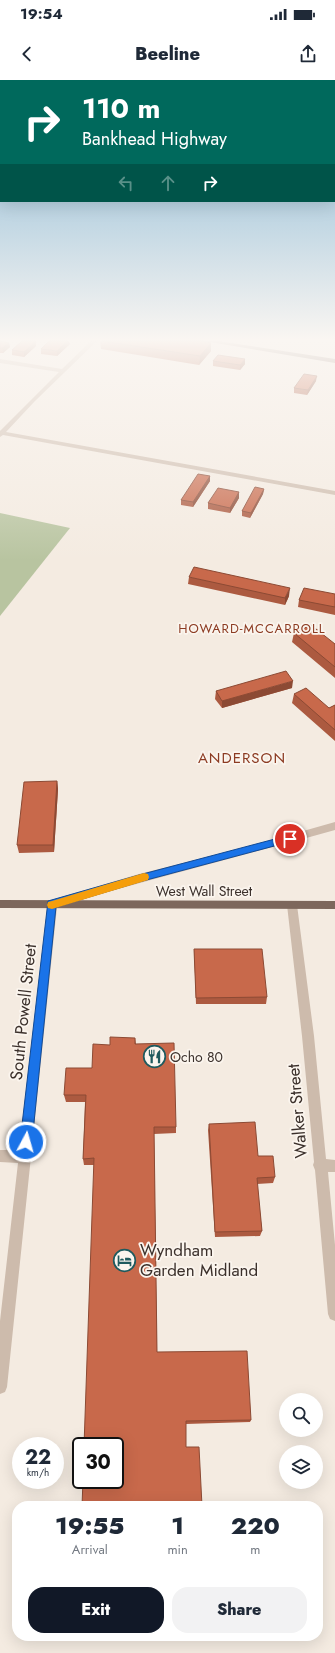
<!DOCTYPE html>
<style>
:root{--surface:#fff;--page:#f2f2f3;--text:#1f2937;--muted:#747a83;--accent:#111827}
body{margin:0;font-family:Jost,sans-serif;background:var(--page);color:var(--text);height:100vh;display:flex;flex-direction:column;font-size:15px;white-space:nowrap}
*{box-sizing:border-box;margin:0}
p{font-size:13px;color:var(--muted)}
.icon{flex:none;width:22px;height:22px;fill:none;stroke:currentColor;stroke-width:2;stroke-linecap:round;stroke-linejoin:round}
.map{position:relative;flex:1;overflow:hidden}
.panel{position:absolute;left:12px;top:1421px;width:311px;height:140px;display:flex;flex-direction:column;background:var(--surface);border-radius:16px;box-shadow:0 4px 16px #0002}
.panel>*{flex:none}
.guide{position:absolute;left:0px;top:0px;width:335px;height:122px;box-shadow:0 4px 16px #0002;background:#00695c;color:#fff;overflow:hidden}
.fabs{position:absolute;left:279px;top:1313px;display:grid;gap:8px}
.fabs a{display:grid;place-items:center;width:44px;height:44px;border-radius:50%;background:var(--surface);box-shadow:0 4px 16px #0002;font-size:20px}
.speed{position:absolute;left:12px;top:1357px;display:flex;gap:8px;font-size:20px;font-weight:700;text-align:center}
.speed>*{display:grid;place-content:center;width:52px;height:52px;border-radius:50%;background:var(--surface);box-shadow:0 4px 16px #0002;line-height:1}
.speed small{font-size:10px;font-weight:400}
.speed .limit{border:2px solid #111;border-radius:6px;background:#fff;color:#111}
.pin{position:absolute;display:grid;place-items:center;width:34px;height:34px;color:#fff;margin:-17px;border:2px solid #fff;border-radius:50%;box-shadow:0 1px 4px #0007}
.me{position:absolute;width:44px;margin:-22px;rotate:6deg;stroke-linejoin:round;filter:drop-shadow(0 0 3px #0008)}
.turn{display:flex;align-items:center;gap:14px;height:84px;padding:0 16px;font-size:18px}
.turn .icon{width:52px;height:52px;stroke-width:2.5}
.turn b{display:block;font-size:28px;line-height:34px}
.lanes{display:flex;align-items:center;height:38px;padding:0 16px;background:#0003;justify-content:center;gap:20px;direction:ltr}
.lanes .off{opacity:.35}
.eta{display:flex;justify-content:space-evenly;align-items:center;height:68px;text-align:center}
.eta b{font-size:24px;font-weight:800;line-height:28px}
.primary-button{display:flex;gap:8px;margin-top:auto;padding:8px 16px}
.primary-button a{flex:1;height:46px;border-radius:16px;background:var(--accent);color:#fff;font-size:16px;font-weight:800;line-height:46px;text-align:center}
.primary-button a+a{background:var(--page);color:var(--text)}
.status{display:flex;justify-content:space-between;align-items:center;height:28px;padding:0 20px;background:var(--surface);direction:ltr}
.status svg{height:11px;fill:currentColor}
header{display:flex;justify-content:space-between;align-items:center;height:52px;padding:0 16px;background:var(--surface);font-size:18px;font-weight:800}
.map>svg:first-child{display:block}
.green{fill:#b8c4a0}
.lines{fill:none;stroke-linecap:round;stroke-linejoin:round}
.minor{fill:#cdbbac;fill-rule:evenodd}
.major{fill:#7d675c;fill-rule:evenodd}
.wall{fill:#ac5a40}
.shaded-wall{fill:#8c4a34}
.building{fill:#c8694b;stroke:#8c4a34}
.route{fill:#1a73e8;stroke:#114b97}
.slow{fill:#f59e0b}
.labels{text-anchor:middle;stroke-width:3.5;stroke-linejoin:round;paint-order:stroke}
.far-neighbourhood-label{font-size:13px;letter-spacing:1px;fill:#8c3b22;stroke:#fbf5ee}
.street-label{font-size:14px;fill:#3b302b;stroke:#fbf5ee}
.poi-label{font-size:14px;fill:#3b302b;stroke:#fbf5ee;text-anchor:start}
.neighbourhood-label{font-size:15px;letter-spacing:1px;fill:#8c3b22;stroke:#fbf5ee}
.near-street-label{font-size:17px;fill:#3b302b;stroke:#fbf5ee}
.near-poi-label{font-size:17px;fill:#3b302b;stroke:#fbf5ee;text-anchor:start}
</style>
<div class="status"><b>19:54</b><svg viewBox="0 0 49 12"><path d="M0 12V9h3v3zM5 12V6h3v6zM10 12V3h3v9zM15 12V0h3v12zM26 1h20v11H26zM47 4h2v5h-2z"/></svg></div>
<header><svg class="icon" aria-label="back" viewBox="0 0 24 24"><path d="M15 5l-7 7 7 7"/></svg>Beeline<svg class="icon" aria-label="share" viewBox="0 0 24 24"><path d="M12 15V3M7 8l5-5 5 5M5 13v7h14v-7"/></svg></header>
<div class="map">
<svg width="335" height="1573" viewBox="0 0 335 1573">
<rect width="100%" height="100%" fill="#f4ebe1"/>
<polygon class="green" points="0,433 70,448 0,536"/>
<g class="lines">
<g class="minor">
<polygon points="91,261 97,261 35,321 6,352 335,411 335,415 3,355 0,357 0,351 59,292 0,283 0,279 62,289"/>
<path d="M335,742V750C242,776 149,799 57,827L7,1307L5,1312L0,1314V1241L18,1083L0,1082V1070H19L48,821L139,794L247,767Z"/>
<polygon points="292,821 296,822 297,825 314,956 326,1079 335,1080 335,1092 328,1092 335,1165 335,1241 330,1239 328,1234 315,1090 313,1085 314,1082 302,956 287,825 288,822"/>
</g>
<g class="major">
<polygon points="204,261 218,261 335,279 335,283"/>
<polygon points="0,820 335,821 335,829 0,828"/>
</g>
</g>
<g class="wall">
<polygon points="0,261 9,263 10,267 3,273 0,273"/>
<polygon points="100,261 211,263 211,271 199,285 101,269"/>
<polygon points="70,264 57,276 41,274 41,269"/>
<polygon points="36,266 24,277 12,275 12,270"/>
<polygon points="213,281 245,284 240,290 213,286"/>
<polygon points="316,301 307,315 294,313 294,308"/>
<polygon points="210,396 210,401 193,427 181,425 181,420"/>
<polygon points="264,409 263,414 250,438 242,436 242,431"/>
<polygon points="239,412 239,418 230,433 208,429 208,423"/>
<polygon points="189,497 289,516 285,525 188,504"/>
<polygon points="335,514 335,535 298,527 299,520"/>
<polygon points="294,553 335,564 335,598 292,562"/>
<polygon points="292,608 222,628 215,619 216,611"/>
<polygon points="294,614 329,628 335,625 335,661 292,623"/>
<polygon points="57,701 58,709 54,772 19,773 17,765"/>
<polygon points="194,869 267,917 266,924 196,924"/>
<polygon points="135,958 136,964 176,1047 176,1053 154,1054 157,1272 251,1340 250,1342 186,1344 186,1367 202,1426 94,1085 84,1085 83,1079 85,1022 66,1022 64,1015 92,988 110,965"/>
<polygon points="209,1044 258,1076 275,1097 273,1103 257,1104 262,1151 260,1156 215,1157 208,1050"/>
</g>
<g class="shaded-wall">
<polygon points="36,261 36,266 24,277 24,272"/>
<polygon points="67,261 69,261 70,264 57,276 57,271"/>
<polygon points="9,263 10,267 3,273 2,268"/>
<polygon points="211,263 211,271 199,285 200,276"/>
<polygon points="245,279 245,284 240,290 240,285"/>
<polygon points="317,296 316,301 307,315 308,310"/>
<polygon points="210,396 210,401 193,427 193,422"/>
<polygon points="264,409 263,414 250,438 251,433"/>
<polygon points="239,412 239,418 230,433 230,428"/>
<polygon points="290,508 289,516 285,525 285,518"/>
<polygon points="293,601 292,608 222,628 222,621"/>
<polygon points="57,701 58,709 54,772 53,765"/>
</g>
<g class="building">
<polygon points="0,261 9,263 2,268 0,268"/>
<polygon points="22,261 36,261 24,272 12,270"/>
<polygon points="49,261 67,261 57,271 41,269"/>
<polygon points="102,261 202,261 211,263 200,276"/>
<polygon points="218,275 245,279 240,285 213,281"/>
<polygon points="304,294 317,296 308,310 294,308"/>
<polygon points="198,394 210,396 193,422 181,420"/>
<polygon points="255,407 264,409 251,433 242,431"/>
<polygon points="218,408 239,412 230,428 208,423"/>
<polygon points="194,487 290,508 285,518 189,497"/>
<polygon points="304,508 335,514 335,527 299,520"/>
<polygon points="311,545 335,564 335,587 294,553"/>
<polygon points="286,591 293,601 222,621 216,611"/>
<polygon points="306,608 329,628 335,625 335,650 294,614"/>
<polygon points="57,701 53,765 17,765 24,702"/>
<polygon points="194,869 262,869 267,917 196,918"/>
<polygon points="110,957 135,958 135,964 174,963 176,1047 154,1047 157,1272 247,1271 251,1340 186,1341 186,1367 199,1367 202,1426 82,1426 83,1400 115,1400 115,1366 84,1366 94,1078 83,1079 86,1015 64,1015 66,988 92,988 93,964 110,965"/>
<polygon points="255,1042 258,1076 273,1076 275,1097 257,1098 262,1151 215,1152 209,1044"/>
</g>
<linearGradient id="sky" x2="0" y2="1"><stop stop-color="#7eb2d2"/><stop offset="0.54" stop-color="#faf6f2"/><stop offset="1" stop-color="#faf6f2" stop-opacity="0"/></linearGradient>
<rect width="335" height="481" fill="url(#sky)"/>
<polygon class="route" points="290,755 293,756 294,759 293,761 139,802 56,827 32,1062 30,1066 26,1068 22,1066 20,1062 48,821 139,795"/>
<polygon class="slow" points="144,793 148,794 149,797 148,800 52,829 48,828 47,825 48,822 52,821"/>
<defs>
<symbol id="restaurant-ring" viewBox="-11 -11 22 22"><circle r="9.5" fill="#fbf5ee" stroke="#1f5a5e" stroke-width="1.5"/><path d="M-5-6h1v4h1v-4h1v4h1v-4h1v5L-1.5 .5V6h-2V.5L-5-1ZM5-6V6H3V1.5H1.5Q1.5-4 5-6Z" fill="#1f5a5e"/></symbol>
<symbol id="hotel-ring" viewBox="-11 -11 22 22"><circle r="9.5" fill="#fbf5ee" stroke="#1f5a5e" stroke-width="1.5"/><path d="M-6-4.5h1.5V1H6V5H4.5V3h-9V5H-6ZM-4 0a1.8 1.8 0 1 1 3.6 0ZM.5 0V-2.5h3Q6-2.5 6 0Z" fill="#1f5a5e"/></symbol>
</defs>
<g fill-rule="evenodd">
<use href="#restaurant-ring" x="142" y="964" width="25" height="25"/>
<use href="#hotel-ring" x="112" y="1168" width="25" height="25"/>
</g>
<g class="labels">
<g class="far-neighbourhood-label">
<text x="252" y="553">HOWARD-MCCARROLL</text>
</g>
<g class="street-label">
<text x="204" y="816">West Wall Street</text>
</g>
<g class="poi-label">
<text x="170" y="982">Ocho 80</text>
</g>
<g class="neighbourhood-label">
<text x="242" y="683">ANDERSON</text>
</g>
<g class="near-street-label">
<text transform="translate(23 932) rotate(-84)" y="6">South Powell Street</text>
<text transform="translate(297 1031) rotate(-95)" y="6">Walker Street</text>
</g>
<g class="near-poi-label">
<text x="140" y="1176">Wyndham<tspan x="140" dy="20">Garden Midland</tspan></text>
</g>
</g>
</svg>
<div class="fabs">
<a><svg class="icon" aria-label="search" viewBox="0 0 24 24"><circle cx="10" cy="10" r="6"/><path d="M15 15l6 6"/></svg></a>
<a><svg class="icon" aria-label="layers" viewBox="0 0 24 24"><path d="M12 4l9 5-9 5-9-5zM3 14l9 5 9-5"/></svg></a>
</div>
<div class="speed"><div>22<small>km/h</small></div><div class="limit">30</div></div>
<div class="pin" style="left:290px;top:759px;background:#d93025"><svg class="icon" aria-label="arrive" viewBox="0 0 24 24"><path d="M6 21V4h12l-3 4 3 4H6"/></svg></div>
<svg class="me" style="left:26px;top:1062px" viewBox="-20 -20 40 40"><circle r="17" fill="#1a73e8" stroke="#fff" stroke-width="3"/><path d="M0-11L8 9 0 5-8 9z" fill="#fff"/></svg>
<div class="guide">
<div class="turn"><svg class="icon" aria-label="right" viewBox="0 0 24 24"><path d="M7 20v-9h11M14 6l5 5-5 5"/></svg><div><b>110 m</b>Bankhead Highway</div></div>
<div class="lanes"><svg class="icon off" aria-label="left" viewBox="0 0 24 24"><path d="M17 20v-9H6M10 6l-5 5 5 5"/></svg><svg class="icon off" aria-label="ahead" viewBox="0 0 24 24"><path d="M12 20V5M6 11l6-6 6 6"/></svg><svg class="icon" aria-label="right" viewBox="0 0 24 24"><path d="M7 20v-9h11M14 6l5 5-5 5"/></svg></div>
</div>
<section class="panel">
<div class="eta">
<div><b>19:55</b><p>Arrival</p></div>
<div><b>1</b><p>min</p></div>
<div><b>220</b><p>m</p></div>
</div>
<div class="primary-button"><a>Exit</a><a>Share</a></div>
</section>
</div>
